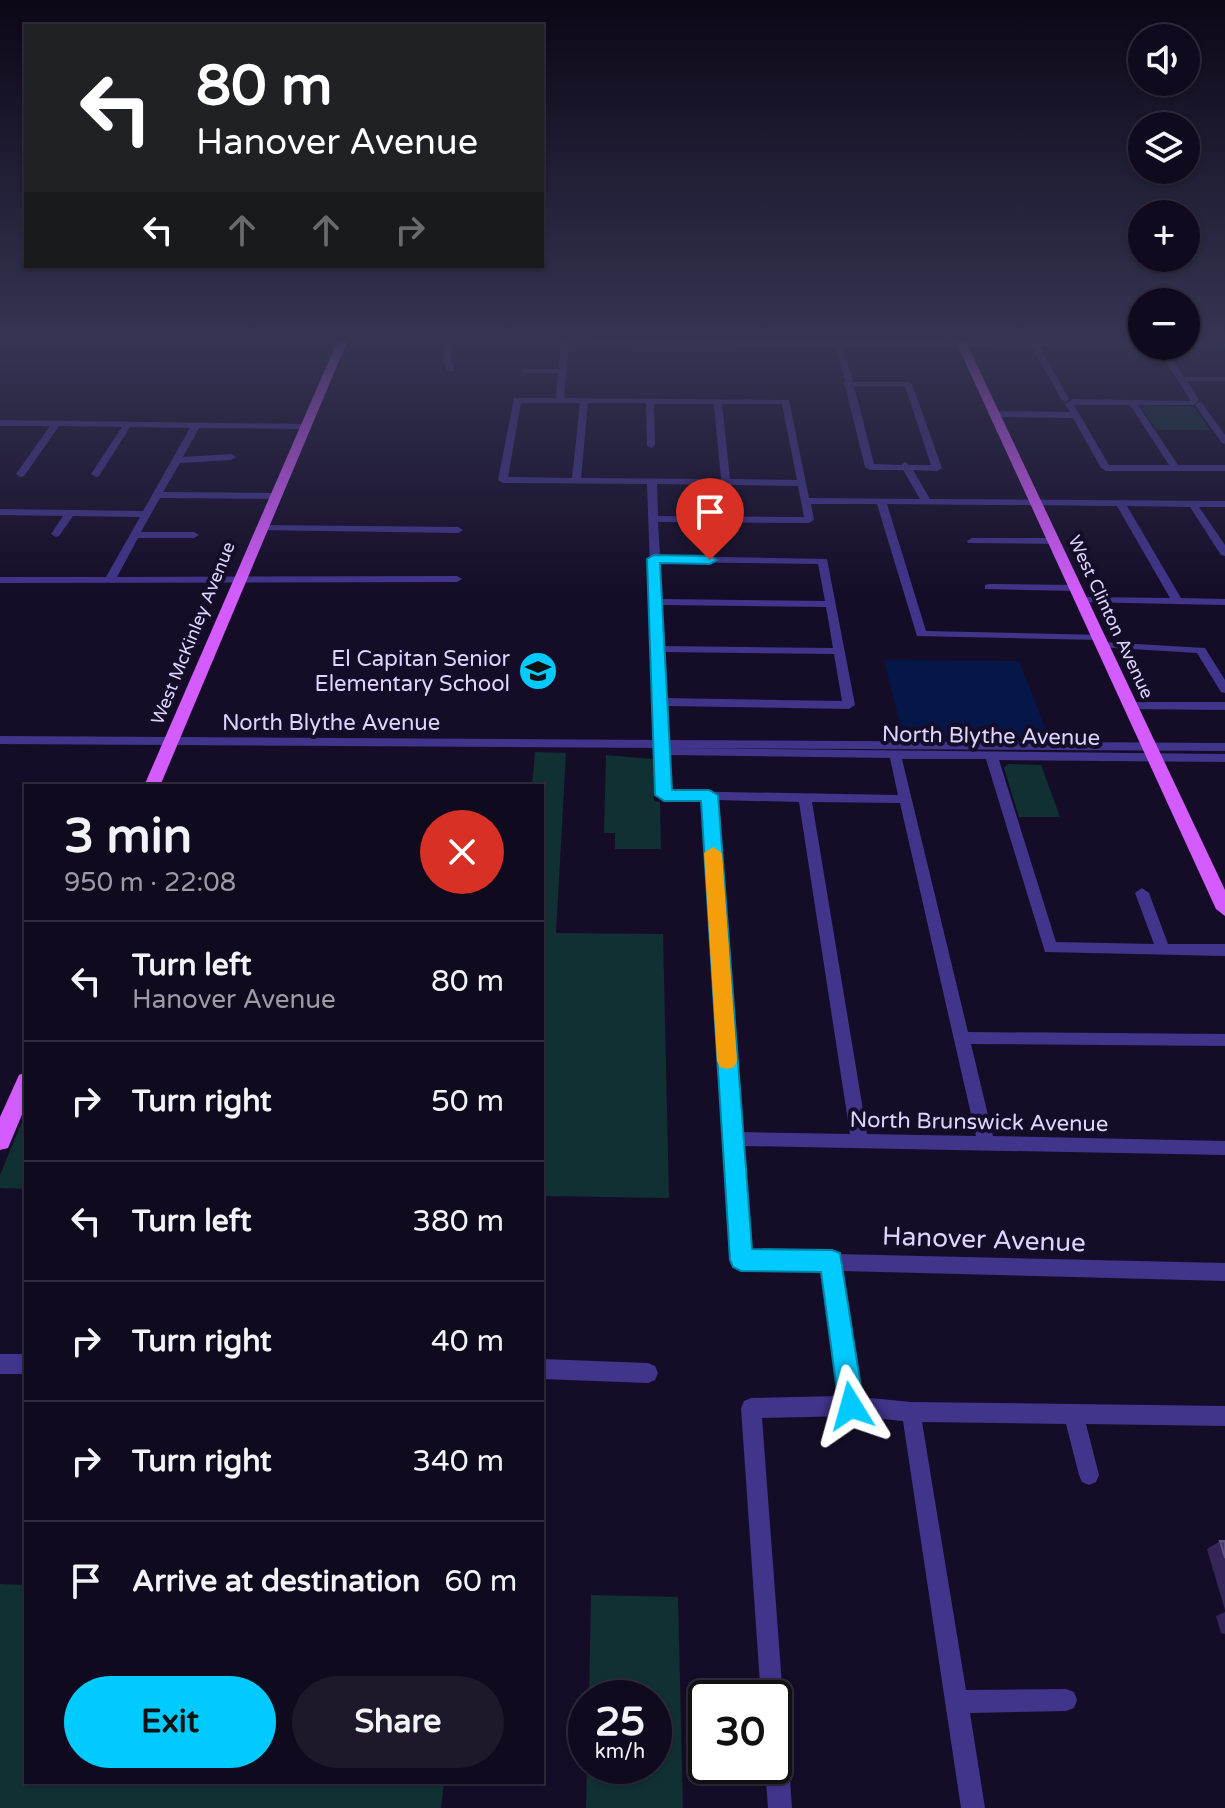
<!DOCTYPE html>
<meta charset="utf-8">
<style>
:root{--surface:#100a1e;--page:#1e182b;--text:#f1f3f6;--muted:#9c9aa4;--line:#302b3c;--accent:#01caff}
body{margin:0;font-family:"Varela Round",sans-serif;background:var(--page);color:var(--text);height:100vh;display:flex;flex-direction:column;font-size:30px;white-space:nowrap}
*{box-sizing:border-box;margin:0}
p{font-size:26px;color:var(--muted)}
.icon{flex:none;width:44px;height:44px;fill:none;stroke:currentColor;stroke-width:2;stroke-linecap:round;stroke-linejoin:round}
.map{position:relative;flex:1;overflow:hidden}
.sheet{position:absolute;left:24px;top:784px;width:520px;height:1000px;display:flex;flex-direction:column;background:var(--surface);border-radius:0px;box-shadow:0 2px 6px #0004,0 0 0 2px var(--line)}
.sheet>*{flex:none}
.guide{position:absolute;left:24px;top:24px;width:520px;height:244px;border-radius:0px;box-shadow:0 2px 6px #0004,0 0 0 2px var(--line);background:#202124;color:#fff;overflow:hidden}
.buttons{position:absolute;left:1128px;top:24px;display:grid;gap:16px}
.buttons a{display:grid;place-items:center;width:72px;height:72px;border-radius:50%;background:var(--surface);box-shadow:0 2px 6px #0004,0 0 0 2px var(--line);font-size:40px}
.speed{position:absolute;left:568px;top:1680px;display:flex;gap:16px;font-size:40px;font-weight:700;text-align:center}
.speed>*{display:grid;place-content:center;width:104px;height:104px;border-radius:50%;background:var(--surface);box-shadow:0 2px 6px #0004,0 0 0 2px var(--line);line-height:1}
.speed small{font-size:20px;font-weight:400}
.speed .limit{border:4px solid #111;border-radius:12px;background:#fff;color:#111}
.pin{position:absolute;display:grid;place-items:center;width:68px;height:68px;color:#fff;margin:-82px -34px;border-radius:50% 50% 50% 0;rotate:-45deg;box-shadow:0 0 8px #0007}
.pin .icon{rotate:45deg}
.me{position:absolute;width:88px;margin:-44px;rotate:352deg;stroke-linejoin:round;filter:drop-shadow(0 0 6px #0008)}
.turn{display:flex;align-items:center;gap:28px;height:168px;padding:0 40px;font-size:36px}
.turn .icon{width:104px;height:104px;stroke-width:2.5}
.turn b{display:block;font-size:56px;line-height:68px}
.lanes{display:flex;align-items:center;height:76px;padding:0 40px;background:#0003;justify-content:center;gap:40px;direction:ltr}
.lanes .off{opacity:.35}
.round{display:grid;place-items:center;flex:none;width:84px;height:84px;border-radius:42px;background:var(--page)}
.summary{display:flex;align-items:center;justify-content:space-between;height:136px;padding:0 40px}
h1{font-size:48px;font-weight:700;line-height:60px}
.primary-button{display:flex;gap:16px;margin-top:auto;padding:16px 40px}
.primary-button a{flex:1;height:92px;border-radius:48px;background:var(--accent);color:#111;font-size:32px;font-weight:700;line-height:92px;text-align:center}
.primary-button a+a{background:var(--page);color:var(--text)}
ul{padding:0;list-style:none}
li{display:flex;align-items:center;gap:24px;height:120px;padding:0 40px;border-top:2px solid var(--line)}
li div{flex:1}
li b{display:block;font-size:30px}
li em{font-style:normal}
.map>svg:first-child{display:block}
.green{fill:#103033}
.water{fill:#051749}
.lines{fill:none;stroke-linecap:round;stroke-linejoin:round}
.minor{fill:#41348b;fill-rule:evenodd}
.major{fill:#d45cff;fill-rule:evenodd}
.wall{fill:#352558}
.building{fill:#47386a;stroke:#5f5181;stroke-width:2}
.route{fill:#01caff;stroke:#0183a6;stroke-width:2}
.slow{fill:#f59e0b}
.labels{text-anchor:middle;stroke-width:8;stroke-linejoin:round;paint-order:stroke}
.far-street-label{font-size:18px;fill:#ded5ff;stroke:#150d28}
.poi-label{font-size:22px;fill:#ded5ff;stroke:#150d28;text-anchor:end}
.street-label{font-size:22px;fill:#ded5ff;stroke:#150d28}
.near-street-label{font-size:26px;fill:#ded5ff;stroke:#150d28}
</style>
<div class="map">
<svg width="1225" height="1808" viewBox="0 0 1225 1808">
<rect width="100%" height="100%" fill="#150d28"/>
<g class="green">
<polygon points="1145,405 1194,407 1210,430 1157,430 1141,407"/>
<polygon points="535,752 566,753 556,933 663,934 669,1198 542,1196 542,786 532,786"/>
<polygon points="606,755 653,759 654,801 660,802 661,849 615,849 615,833 604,833"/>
<polygon points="1008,764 1041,765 1060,817 1019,817 1004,768"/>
<polygon points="26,1112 26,1189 0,1188 0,1175"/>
<polygon points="0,1584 26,1585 26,1782 444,1782 441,1808 0,1808"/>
<polygon points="591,1595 678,1597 683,1808 586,1808 587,1766 654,1766 654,1698 589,1698"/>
</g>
<polygon class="water" points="884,660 1019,661 1049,738 903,736"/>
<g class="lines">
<g class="minor">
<polygon points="446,342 454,342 451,356 454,370 450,372 446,370 443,356"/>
<path d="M561,342H569L564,398L789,400L809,498L920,499L903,470H870L865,467L845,386L843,384L845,382L836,346L588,344L584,342L1142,343V346L1145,347H1040L1069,399L1065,402L1061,399L1032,347L843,346L853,382H908L912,384L942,468L937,471L913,470L930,499L1225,501V507H1199L1225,545V556L1221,555L1190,507L1127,506L1181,598L1225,599V605L1079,602V598L1083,597L1170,598L1117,506L887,504L926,631L1102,635V639L1098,640L917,636L877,504H811L814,520L809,523L658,522L660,556L827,559L855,705L849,709L666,706L668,740L1225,743V751L674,748L1225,754V762L999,760L1056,942L1154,944L1135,893L1142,888L1149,893L1168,944H1225V956L1045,952L986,759H902L968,1032L1225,1034V1046L971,1044L993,1136L1225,1141V1155L742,1146L749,1252L1225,1263V1281L842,1271L860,1397L911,1402L1225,1406V1426L1086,1424L1099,1475L1096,1482L1089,1485L1082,1482L1079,1475L1066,1424L922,1422L966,1690L1066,1689L1074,1692L1077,1700L1074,1708L1066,1711L970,1713L985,1808H961L903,1421L851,1416L762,1418L783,1698L780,1706L774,1709V1698H761L741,1408L744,1401L751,1398L840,1396L824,1271L741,1269L735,1266L732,1260L703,800L659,798L656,748L0,744V736L656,740L647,484L503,483L498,480L514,398H556L558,373H525L521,371L525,369H559ZM854,386H905L931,465H909L905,462L901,465L874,464ZM521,403H580L572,478L508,477ZM588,403H646L647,445L651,448L655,445L654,404H714L721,479L581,478ZM722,404H782L797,480L730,479ZM657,484L798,486L804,517L658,516ZM660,562L818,564L825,601L662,599ZM662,605L826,607L833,648L664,646ZM664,652L834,654L842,701L666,698ZM669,755L890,758L898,795L670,791ZM716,800L799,802L850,1134L740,1132ZM812,802L900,803L976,1136L867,1134Z"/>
<polygon points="1186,343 1225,344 1225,348 1183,347 1186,346"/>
<path d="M1163,354H1169L1184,377H1225V381H1187L1199,400L1194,405H1138L1178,465H1225V471H1106L1101,468L1073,418L994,417L990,414L994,411L1070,412L1065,404L1073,399L1191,401L1162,356ZM1074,405H1130L1169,465H1109Z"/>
<polygon points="1199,402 1202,403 1225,435 1225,444 1222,443 1195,405"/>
<polygon points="0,420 302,424 303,426 299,429 199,428 183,457 231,454 236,457 231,460 180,463 163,492 274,493 279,496 274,499 160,498 141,532 194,532 199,535 194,538 138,538 117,577 457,576 462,579 457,582 0,583 0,577 106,577 140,517 73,516 59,536 56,537 51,534 63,516 0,515 0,509 143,511 190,428 130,427 99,476 96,477 91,474 122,427 59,426 24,476 21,477 16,474 50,426 0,426"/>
<polygon points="260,525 458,527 463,530 458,533 257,530 255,528"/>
<polygon points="972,538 1055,538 1060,541 1055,544 968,543 967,541"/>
<polygon points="989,584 1076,585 1081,588 1076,591 985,589 985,585"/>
<polygon points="1102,642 1205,648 1225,680 1225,693 1221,692 1197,653 1098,647 1098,643"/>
<polygon points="1130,702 1225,702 1225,710 1126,709 1126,703"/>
<rect x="0" y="1354" width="26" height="20"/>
<polygon points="542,1359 648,1363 655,1366 658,1373 655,1380 648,1383 542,1379"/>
<polygon points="774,1712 782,1716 786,1724 792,1808 768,1808 765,1766 774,1766"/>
</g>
<g class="major">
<polygon points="337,342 347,342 160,786 144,786"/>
<polygon points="956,342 966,342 1225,890 1225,916 1216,909"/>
<polygon points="26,1072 26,1105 8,1148 0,1150 0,1117 19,1075"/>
</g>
</g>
<g class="wall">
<polygon points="1220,1541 1225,1541 1225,1610 1207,1549"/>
<polygon points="1225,1612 1225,1634 1221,1633 1216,1616"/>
</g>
<polygon class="building" points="1220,1541 1225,1541 1225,1558"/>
<linearGradient id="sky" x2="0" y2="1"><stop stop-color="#0c0716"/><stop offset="0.57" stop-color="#353553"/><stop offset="1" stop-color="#353553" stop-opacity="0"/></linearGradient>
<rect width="1225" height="595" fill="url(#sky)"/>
<polygon class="route" points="654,555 710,556 717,560 710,564 660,563 672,790 709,790 718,795 752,1249 832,1250 840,1253 864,1406 860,1415 851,1419 842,1415 839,1406 821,1272 741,1271 733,1267 730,1260 701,801 664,801 655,795 647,559"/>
<polygon class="slow" points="713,847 722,853 737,1061 734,1067 727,1069 720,1067 717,1061 704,853"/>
<defs>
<symbol id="school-disc" viewBox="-11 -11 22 22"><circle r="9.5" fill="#01caff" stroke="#150d28"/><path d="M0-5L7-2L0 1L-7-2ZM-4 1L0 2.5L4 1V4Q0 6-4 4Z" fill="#111"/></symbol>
</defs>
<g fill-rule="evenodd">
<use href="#school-disc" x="516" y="649" width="44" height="44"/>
</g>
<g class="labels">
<g class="far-street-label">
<text transform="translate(1111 617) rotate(65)" y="6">West Clinton Avenue</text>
<text transform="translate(193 633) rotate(-68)" y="6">West McKinley Avenue</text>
</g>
<g class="poi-label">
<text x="510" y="666">El Capitan Senior<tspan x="510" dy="25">Elementary School</tspan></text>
</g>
<g class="street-label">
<text x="331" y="730">North Blythe Avenue</text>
<text transform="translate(991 735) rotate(1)" y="8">North Blythe Avenue</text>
<text transform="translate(979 1121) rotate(1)" y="8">North Brunswick Avenue</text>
</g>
<g class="near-street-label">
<text transform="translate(984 1239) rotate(2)" y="9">Hanover Avenue</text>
</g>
</g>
</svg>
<div class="buttons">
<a><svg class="icon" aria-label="sound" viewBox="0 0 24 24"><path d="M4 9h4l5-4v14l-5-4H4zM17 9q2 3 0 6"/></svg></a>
<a><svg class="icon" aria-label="layers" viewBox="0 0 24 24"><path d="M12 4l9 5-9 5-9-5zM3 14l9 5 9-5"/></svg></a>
<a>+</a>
<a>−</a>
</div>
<div class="speed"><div>25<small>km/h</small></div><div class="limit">30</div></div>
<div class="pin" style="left:710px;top:560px;background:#d93025"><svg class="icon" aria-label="arrive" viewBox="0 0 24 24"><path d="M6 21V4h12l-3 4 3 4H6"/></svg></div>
<svg class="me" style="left:851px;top:1406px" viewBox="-20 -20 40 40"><path d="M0-17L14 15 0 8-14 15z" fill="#01caff" stroke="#fff" stroke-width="4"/></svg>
<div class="guide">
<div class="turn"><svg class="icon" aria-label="left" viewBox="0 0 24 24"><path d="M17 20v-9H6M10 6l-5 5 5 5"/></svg><div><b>80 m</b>Hanover Avenue</div></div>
<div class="lanes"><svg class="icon" aria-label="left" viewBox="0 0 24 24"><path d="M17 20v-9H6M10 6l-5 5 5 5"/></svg><svg class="icon off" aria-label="ahead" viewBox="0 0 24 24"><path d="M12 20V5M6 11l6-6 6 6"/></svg><svg class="icon off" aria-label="ahead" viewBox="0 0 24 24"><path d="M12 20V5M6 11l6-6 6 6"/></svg><svg class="icon off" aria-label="right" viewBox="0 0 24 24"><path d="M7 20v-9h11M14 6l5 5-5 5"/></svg></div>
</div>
<section class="sheet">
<div class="summary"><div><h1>3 min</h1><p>950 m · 22:08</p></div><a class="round" style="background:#d93025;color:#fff"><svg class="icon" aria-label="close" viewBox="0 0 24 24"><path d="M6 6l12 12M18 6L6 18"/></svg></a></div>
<ul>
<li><svg class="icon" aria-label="left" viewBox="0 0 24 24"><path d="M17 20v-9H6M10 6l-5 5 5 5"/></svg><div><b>Turn left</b><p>Hanover Avenue</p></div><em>80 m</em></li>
<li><svg class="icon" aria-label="right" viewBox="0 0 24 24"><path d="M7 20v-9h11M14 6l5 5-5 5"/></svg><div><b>Turn right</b></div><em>50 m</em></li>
<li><svg class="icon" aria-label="left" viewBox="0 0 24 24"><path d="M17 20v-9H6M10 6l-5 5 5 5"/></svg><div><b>Turn left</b></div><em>380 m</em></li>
<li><svg class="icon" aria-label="right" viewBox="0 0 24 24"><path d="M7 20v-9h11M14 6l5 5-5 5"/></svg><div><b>Turn right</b></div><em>40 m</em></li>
<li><svg class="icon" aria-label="right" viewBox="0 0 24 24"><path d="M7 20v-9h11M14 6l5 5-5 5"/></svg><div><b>Turn right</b></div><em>340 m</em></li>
<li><svg class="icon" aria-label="arrive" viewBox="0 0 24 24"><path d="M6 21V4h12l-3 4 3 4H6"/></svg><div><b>Arrive at destination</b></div><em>60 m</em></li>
</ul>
<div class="primary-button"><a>Exit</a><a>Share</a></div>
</section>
</div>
